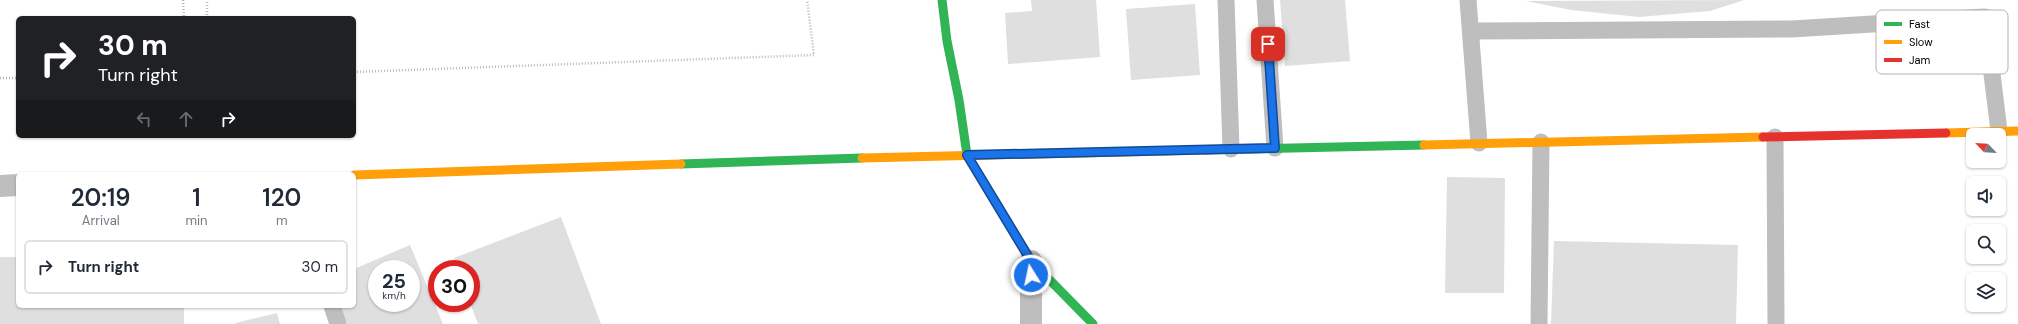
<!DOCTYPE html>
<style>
:root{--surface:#fff;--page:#f6f6f7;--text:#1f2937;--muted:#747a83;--line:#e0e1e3}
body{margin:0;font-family:"DM Sans",sans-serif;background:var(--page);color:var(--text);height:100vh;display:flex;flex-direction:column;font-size:15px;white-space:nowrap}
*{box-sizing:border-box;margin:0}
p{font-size:13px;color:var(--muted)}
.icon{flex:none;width:22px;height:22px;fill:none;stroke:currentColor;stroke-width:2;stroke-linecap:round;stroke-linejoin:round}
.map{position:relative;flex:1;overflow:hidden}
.side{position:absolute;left:16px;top:172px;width:340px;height:136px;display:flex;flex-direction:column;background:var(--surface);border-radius:6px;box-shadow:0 1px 3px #0004}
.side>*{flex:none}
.guide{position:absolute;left:16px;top:16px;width:340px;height:122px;border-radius:6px;box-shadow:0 1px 3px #0004;background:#202124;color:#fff;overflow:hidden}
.needle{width:26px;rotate:295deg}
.tools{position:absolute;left:1966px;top:128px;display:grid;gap:8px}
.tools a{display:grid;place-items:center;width:40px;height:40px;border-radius:6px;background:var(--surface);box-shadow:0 1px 3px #0004;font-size:20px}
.speed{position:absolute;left:368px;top:260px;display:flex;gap:8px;font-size:20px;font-weight:700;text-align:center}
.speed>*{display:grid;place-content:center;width:52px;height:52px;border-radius:50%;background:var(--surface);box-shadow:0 1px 3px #0004;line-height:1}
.speed small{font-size:10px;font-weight:400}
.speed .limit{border:6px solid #d22;background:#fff;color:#111}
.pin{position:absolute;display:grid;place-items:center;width:34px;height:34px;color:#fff;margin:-17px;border-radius:8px;box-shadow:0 2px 6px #0006}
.me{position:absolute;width:44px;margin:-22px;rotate:350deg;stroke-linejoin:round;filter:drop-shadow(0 0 3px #0008)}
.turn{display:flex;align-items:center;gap:14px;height:84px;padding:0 16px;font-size:18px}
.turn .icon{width:52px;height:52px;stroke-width:2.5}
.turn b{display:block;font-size:28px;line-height:34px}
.lanes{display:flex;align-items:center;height:38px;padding:0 16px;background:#0003;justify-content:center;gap:20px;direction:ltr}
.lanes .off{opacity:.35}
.eta{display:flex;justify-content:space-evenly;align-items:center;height:68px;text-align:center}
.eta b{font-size:24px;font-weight:600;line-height:28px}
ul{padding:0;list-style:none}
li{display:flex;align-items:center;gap:12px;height:54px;margin:0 8px 6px;padding:0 8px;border:2px solid var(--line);border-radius:6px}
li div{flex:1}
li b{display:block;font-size:15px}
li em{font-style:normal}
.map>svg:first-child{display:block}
.building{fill:#dfdfdf;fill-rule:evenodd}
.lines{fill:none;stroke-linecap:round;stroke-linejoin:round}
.path{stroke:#b9b9b9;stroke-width:2.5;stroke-dasharray:1 2;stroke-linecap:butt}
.lane{stroke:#bebebe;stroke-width:17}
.street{stroke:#bebebe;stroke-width:22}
.fast{stroke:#30b455;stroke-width:9}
.slow{stroke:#ff9f0a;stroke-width:9}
.jam{stroke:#e5322d;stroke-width:9}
.route-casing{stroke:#114b97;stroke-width:10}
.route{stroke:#1a73e8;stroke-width:7}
.key{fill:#fff;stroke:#b2b2b2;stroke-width:1}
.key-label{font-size:11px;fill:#000}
</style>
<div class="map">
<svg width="2018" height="324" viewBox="0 0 2018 324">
<rect width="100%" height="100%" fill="#fff"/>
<g class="building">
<polygon points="1031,0 1096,0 1100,57 1008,64 1005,13 1032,11"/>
<polygon points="1280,0 1345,0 1350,61 1285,66"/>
<polygon points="1744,0 1710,11 1639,17 1571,10 1526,1"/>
<polygon points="1195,4 1200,75 1131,80 1126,9"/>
<polygon points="1447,177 1505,178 1504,293 1445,293"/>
<polygon points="561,217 601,324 478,324 470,303 471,269 458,269 454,258"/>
<polygon points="1554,241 1738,245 1736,324 1551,324"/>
<path d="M410,245L443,324H347L339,306H354V269ZM377,269H411V303H377Z"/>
<polygon points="0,257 18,257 18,306 184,306 184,324 0,324"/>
<polygon points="277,313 280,324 235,324 235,323"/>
</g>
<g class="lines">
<g class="path">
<polyline points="183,0 184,18"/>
<polyline points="207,18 207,0"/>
<polyline points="354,72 814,55 807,0"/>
<polyline points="0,78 18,78"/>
</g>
<g class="lane">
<polyline points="1226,0 1231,149"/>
<polyline points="1265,0 1275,148"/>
<polyline points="1468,0 1479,143"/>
<polyline points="1471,31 1792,29 1985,17 1999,131"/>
<polyline points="1775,137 1776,324"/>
<polyline points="332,306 338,324"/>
<polyline points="1539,324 1541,142"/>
</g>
<g class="street">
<polyline points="0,186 18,185"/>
<polyline points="1031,261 1031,324"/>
</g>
<g class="fast">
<polyline points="942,0 947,41 959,100 967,155 1031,261 1093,324"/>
<polyline points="1206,150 1424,145"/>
<polyline points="681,164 862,158"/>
</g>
<g class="slow">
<polyline points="1946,133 2018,131"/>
<polyline points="1424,145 1763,137"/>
<polyline points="862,158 1206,150"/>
<polyline points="354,175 681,164"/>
</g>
<polyline class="jam" points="1763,137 1946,133"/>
</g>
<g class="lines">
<defs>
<polyline id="route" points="1031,275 1031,261 967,155 1275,148 1268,44"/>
</defs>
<use href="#route" class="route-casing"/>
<use href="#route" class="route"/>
</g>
<rect x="1876" y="10" width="132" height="64" rx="6" class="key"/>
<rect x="1884" y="22" width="18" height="4" fill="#30b455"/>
<rect x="1884" y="40" width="18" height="4" fill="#ff9f0a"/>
<rect x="1884" y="58" width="18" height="4" fill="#e5322d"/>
<g class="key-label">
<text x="1909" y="28">Fast</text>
<text x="1909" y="46">Slow</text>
<text x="1909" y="64">Jam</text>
</g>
</svg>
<div class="tools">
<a><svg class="needle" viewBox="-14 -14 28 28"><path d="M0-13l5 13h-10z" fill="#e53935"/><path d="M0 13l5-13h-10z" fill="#747a83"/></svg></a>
<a><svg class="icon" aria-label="sound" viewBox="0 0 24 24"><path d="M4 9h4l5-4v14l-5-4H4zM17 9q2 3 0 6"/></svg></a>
<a><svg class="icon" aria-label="search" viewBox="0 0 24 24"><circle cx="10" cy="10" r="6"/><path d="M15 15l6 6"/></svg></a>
<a><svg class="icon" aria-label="layers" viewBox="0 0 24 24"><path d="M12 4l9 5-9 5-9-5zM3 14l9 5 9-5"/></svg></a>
</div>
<div class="speed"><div>25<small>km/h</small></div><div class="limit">30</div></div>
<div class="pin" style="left:1268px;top:44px;background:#d93025"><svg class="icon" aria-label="arrive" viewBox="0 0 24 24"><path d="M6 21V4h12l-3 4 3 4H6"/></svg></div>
<svg class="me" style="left:1031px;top:275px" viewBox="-20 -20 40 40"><circle r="17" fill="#1a73e8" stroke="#fff" stroke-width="3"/><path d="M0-11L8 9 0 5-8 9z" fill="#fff"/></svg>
<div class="guide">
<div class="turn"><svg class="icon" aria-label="right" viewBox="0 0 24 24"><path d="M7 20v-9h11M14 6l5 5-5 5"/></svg><div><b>30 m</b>Turn right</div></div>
<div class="lanes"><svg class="icon off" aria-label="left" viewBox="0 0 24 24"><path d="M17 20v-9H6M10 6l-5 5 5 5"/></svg><svg class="icon off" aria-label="ahead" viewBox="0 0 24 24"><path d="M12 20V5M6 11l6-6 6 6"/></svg><svg class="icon" aria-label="right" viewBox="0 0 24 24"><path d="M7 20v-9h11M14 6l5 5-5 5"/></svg></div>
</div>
<section class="side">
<div class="eta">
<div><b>20:19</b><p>Arrival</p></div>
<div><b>1</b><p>min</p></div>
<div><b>120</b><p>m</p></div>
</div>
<ul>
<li><svg class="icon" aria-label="right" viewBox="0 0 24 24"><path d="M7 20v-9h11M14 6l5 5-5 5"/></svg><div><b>Turn right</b></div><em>30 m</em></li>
</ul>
</section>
</div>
